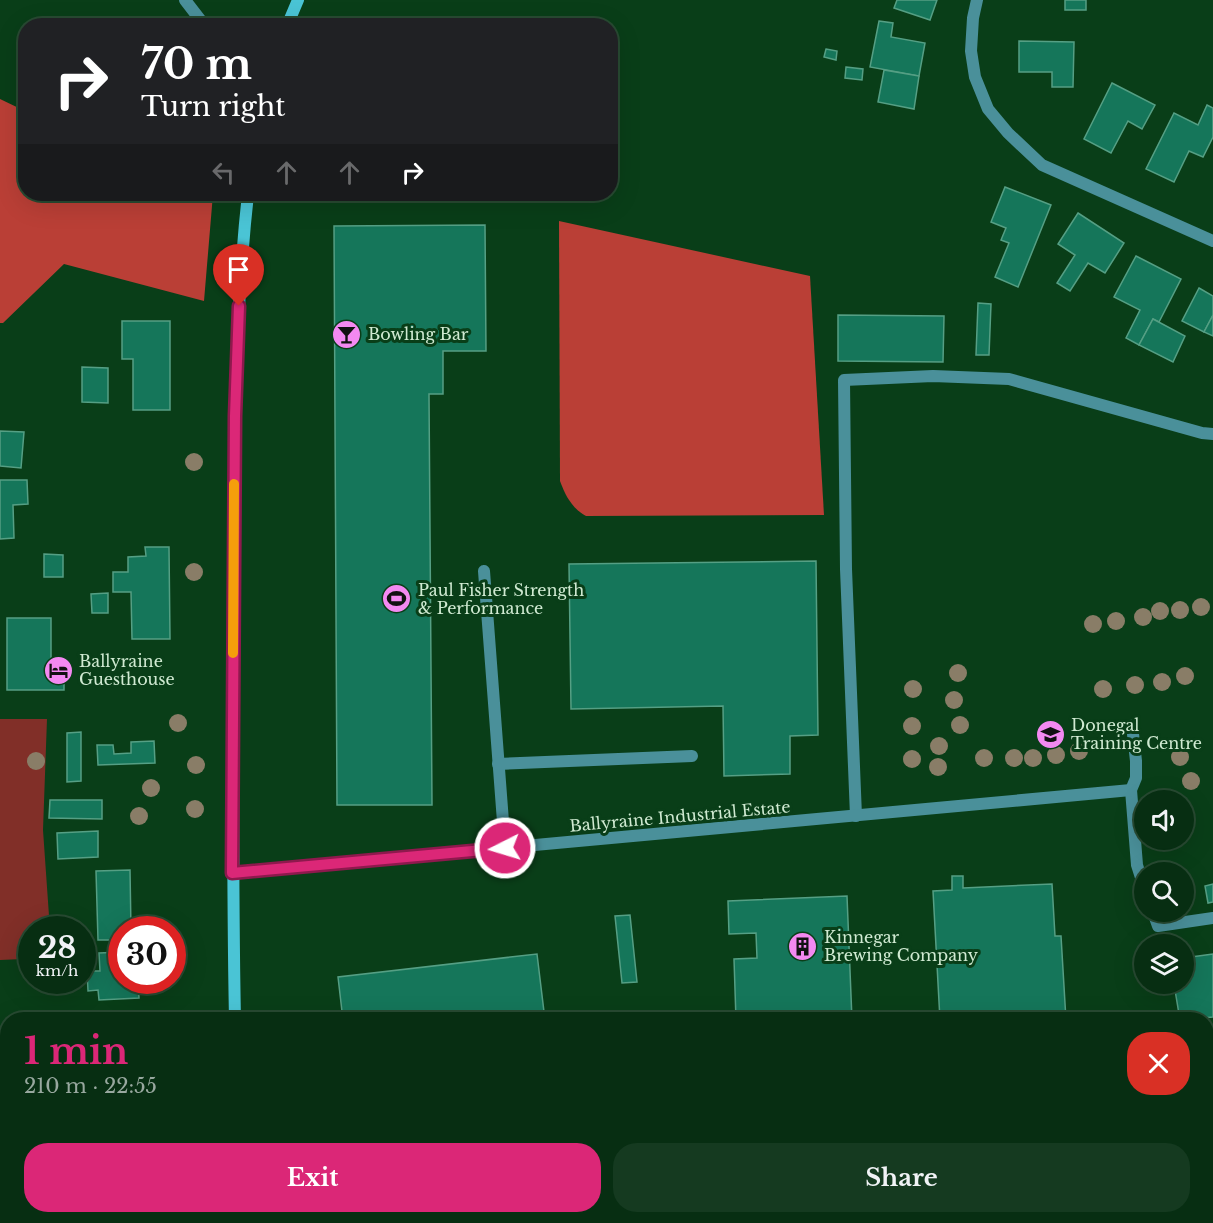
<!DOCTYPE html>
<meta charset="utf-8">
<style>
:root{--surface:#072e12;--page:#153a20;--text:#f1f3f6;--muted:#98a89f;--line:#284a32;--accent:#db2777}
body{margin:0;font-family:"Libre Baskerville",serif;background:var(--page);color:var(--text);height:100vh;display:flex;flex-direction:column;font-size:22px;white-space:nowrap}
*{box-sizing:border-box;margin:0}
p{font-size:20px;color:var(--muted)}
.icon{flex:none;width:33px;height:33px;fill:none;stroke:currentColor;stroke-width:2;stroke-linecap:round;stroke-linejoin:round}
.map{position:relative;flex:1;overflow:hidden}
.sheet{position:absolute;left:0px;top:1012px;width:1214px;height:212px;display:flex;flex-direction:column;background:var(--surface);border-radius:24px 24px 0 0;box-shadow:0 6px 24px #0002,0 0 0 2px var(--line)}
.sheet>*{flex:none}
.top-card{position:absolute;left:18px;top:18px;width:600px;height:183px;border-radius:24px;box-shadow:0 6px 24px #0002,0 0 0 2px var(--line);background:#202124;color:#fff;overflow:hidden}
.controls{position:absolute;left:1134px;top:790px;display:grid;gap:12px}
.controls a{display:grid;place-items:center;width:60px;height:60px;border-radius:50%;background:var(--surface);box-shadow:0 6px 24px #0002,0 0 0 2px var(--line);font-size:30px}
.speed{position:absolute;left:18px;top:916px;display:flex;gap:12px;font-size:30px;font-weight:700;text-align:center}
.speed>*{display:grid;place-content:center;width:78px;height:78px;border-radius:50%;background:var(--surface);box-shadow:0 6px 24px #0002,0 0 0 2px var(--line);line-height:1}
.speed small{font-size:15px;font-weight:400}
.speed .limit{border:9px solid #d22;background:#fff;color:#111}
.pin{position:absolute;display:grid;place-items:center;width:51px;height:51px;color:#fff;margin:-62px -26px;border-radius:50% 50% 50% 0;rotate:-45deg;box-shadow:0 0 6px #0007}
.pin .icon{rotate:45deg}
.me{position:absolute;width:66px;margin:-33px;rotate:265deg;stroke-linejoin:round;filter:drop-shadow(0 0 4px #0008)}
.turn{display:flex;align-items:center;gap:21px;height:126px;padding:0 24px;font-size:27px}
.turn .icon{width:78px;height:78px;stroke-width:2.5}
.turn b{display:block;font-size:42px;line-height:51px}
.lanes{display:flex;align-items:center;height:57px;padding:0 24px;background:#0003;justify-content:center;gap:30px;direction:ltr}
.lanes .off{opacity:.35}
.round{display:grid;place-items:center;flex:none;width:63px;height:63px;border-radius:24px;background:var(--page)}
.head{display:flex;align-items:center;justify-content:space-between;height:102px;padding:0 24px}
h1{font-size:36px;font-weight:800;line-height:45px;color:var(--accent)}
.action{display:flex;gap:12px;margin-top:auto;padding:12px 24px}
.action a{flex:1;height:69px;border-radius:24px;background:var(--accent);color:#fff;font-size:24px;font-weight:800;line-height:69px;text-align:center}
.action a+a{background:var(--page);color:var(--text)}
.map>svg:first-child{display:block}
.green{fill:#812f28}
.forest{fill:#ba3f36}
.building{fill:#15765a;stroke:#559f84;stroke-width:1.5}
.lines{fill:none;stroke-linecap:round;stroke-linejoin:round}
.lane{stroke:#4a909a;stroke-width:12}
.street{stroke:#4a909a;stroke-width:12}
.secondary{stroke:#4ac4d5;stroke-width:12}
.tree{fill:#897d67}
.route-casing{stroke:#8e194d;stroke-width:15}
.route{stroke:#db2777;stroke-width:10}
.slow{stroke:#f59e0b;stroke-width:10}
.labels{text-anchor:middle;stroke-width:6;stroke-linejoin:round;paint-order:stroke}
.poi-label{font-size:16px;fill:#d0ead2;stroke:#093e18;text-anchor:start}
.street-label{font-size:16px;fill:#d0ead2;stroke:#093e18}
</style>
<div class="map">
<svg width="1213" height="1223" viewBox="0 0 1213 1223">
<rect width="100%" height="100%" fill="#093e18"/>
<polygon class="green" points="0,719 47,719 43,830 50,930 32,930 31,954 23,959 0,960"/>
<g class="forest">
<polygon points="0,99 25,111 26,194 213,194 204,301 64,264 3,323 0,323"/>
<path d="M559,221L810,276L824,515L586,516C572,508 566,497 560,481Z"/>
</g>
<g class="building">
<polygon points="897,0 937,0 930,20 894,8"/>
<rect x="1065" y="0" width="21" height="10"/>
<polygon points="879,21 893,23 891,37 925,43 919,76 870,67"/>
<polygon points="1019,41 1074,42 1073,87 1052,87 1052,72 1019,72"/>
<polygon points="826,49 837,51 836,60 824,57"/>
<polygon points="846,67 863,69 862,80 845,78"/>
<polygon points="884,70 919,76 914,109 878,102"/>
<polygon points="1112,83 1155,105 1142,129 1128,121 1111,153 1084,139"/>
<polygon points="1207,105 1213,108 1213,137 1203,157 1189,151 1174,182 1146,169 1174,113 1198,125"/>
<polygon points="1005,187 1051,205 1018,287 995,277 1009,243 1001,240 1006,228 991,222"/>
<polygon points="1078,213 1124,243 1105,273 1088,263 1070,291 1057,283 1075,255 1058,244"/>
<polygon points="485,225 486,351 443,351 443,394 429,394 432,805 337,805 334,226"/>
<polygon points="1136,256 1181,279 1159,322 1153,319 1139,345 1126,338 1140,310 1114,297"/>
<polygon points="1199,288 1213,296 1213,315 1204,332 1182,321"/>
<polygon points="978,303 991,304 989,355 976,355"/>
<polygon points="838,315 944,316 943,362 838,361"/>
<polygon points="1213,315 1213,336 1204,332"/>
<polygon points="1153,319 1185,336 1173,362 1139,345"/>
<polygon points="122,321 170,321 170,410 133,410 133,359 122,359"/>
<polygon points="82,367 108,368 108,403 82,402"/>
<polygon points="0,431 24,432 21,468 0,466"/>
<polygon points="0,480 27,480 28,504 13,505 14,538 0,539"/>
<polygon points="145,547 169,547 170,639 132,639 131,592 113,592 113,572 128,572 128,557 146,556"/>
<polygon points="44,554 63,555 63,577 44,577"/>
<polygon points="816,561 818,735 790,736 790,774 724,776 723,706 571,709 569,564"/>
<polygon points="108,593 108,613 92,613 91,594"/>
<polygon points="7,618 51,618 51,661 64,661 64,690 7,690"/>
<polygon points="81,732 81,781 67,782 67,733"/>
<polygon points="154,741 155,763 98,765 97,745 113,745 114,754 131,753 131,742"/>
<polygon points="50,800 102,800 102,819 49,818"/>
<polygon points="98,831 98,857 58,859 57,833"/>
<polygon points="130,870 131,930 122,930 122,940 98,940 96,871"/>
<polygon points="952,876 963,876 963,888 1052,884 1055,936 1061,936 1066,1020 940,1020 933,891 952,890"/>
<polygon points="1213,884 1213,902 1208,903 1205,886"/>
<polygon points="847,896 852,1020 736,1020 734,959 757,958 756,933 729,934 728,901"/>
<polygon points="630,915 637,982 622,983 615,916"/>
<polygon points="122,952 122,981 138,981 139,998 99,1000 98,990 88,991 87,971 100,971 99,953"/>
<polygon points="537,954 545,1020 343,1020 338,977"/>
<polygon points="1213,954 1213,1017 1180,1020 1174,984 1184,984 1184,958"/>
<polygon points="8,1097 8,1135 0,1130 0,1107"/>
</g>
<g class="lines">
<g class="lane">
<polyline points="185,0 205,26"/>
<polyline points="484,571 505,848"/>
<polyline points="1132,725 1136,761 1136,778 1131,790 1137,865 1144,887"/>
<polyline points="498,764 692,756"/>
<polyline points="856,816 846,569 844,380 933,376 1009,379 1202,433 1213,434"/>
<polyline points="1153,912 1158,926 1213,918"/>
<polyline points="0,1072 8,1070"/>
</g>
<g class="street">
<polyline points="977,0 973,18 971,51 975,77 988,109 1008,133 1042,165 1213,241"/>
<polyline points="232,873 1131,790"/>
</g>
<g class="secondary">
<polyline points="287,26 298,0"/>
<path d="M235,1020C232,872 233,723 234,575C235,447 234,320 248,194"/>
<polyline points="247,1216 247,1223"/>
</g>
</g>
<g class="tree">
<circle cx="194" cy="462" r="9"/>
<circle cx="194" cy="572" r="9"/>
<circle cx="1201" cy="607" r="9"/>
<circle cx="1180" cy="610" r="9"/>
<circle cx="1160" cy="611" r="9"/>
<circle cx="1143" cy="617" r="9"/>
<circle cx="1116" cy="621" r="9"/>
<circle cx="1093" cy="624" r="9"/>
<circle cx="958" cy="673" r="9"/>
<circle cx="1185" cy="676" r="9"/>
<circle cx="1162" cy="682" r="9"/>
<circle cx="1135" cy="685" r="9"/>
<circle cx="913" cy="689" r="9"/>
<circle cx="1103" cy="689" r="9"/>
<circle cx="954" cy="700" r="9"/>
<circle cx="178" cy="723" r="9"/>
<circle cx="960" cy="725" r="9"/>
<circle cx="912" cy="726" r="9"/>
<circle cx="939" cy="746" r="9"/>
<circle cx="1079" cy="751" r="9"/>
<circle cx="1056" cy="755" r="9"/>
<circle cx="1180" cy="757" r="9"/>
<circle cx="984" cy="758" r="9"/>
<circle cx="1014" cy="758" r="9"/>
<circle cx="1033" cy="758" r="9"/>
<circle cx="912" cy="759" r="9"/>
<circle cx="36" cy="761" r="9"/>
<circle cx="196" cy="765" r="9"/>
<circle cx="938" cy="767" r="9"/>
<circle cx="1191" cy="781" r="9"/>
<circle cx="151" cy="788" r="9"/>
<circle cx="195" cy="809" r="9"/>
<circle cx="139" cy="816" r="9"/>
</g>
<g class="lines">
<defs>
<polyline id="route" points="239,306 235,416 232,873 505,848"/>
</defs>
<use href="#route" class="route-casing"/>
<use href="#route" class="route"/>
<polyline class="slow" points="233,653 234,484"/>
</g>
<defs>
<symbol id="bar-disc" viewBox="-11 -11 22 22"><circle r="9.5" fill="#f389f1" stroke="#093e18"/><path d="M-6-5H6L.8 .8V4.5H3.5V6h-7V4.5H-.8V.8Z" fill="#111"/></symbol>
<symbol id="stadium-disc" viewBox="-11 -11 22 22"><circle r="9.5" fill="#f389f1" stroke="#093e18"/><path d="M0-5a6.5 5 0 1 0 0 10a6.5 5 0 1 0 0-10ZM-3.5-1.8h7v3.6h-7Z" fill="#111"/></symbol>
<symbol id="hotel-disc" viewBox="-11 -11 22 22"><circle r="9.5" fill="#f389f1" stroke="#093e18"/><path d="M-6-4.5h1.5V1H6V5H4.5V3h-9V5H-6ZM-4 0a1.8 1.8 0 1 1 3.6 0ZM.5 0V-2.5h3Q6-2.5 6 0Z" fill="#111"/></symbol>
<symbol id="university-disc" viewBox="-11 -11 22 22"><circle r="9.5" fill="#f389f1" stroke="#093e18"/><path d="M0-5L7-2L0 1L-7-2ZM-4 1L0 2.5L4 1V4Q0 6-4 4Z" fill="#111"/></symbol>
<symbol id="building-disc" viewBox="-11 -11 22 22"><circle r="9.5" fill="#f389f1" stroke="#093e18"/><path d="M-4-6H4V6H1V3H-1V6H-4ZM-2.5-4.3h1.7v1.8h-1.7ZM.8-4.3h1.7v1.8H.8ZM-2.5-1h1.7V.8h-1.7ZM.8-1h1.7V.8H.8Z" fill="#111"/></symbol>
</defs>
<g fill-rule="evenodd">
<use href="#bar-disc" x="330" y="318" width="33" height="33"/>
<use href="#stadium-disc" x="380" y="582" width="33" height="33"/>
<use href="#hotel-disc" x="42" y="654" width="33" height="33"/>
<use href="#university-disc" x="1034" y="718" width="33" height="33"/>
<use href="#building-disc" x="786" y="930" width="33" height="33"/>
</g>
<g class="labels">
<g class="poi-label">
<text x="368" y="340">Bowling Bar</text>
<text x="418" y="596">Paul Fisher Strength<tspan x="418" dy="18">&amp; Performance</tspan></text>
<text x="79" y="667">Ballyraine<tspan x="79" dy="18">Guesthouse</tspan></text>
<text x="1071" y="731">Donegal<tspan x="1071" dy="18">Training Centre</tspan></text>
<text x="824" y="943">Kinnegar<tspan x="824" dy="18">Brewing Company</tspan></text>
</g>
<g class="street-label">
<text transform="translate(680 816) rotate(-5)" y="6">Ballyraine Industrial Estate</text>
</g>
</g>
</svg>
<div class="controls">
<a><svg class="icon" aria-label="sound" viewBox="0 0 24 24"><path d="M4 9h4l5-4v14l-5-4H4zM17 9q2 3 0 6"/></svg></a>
<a><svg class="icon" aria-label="search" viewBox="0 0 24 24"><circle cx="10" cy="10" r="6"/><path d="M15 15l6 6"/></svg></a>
<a><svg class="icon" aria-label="layers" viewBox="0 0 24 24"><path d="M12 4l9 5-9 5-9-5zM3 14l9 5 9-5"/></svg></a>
</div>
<div class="speed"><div>28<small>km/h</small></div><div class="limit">30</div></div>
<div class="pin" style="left:239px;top:306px;background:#d93025"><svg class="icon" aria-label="arrive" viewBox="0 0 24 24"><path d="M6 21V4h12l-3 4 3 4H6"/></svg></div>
<svg class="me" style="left:505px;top:848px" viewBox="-20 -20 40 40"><circle r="17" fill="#db2777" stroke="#fff" stroke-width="3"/><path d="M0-11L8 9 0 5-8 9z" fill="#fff"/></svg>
<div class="top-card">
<div class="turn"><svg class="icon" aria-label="right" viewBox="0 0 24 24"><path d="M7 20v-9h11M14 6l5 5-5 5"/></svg><div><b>70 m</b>Turn right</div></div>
<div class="lanes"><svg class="icon off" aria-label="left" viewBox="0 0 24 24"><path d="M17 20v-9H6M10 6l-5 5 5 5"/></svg><svg class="icon off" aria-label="ahead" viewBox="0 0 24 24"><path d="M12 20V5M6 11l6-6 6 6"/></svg><svg class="icon off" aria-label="ahead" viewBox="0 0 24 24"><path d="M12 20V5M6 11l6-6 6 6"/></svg><svg class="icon" aria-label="right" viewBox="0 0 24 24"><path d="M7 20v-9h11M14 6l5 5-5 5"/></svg></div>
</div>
<section class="sheet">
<div class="head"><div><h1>1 min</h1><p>210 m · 22:55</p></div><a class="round" style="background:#d93025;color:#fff"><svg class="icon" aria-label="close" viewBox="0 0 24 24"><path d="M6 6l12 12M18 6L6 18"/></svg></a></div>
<div class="action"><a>Exit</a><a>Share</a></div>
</section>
</div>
